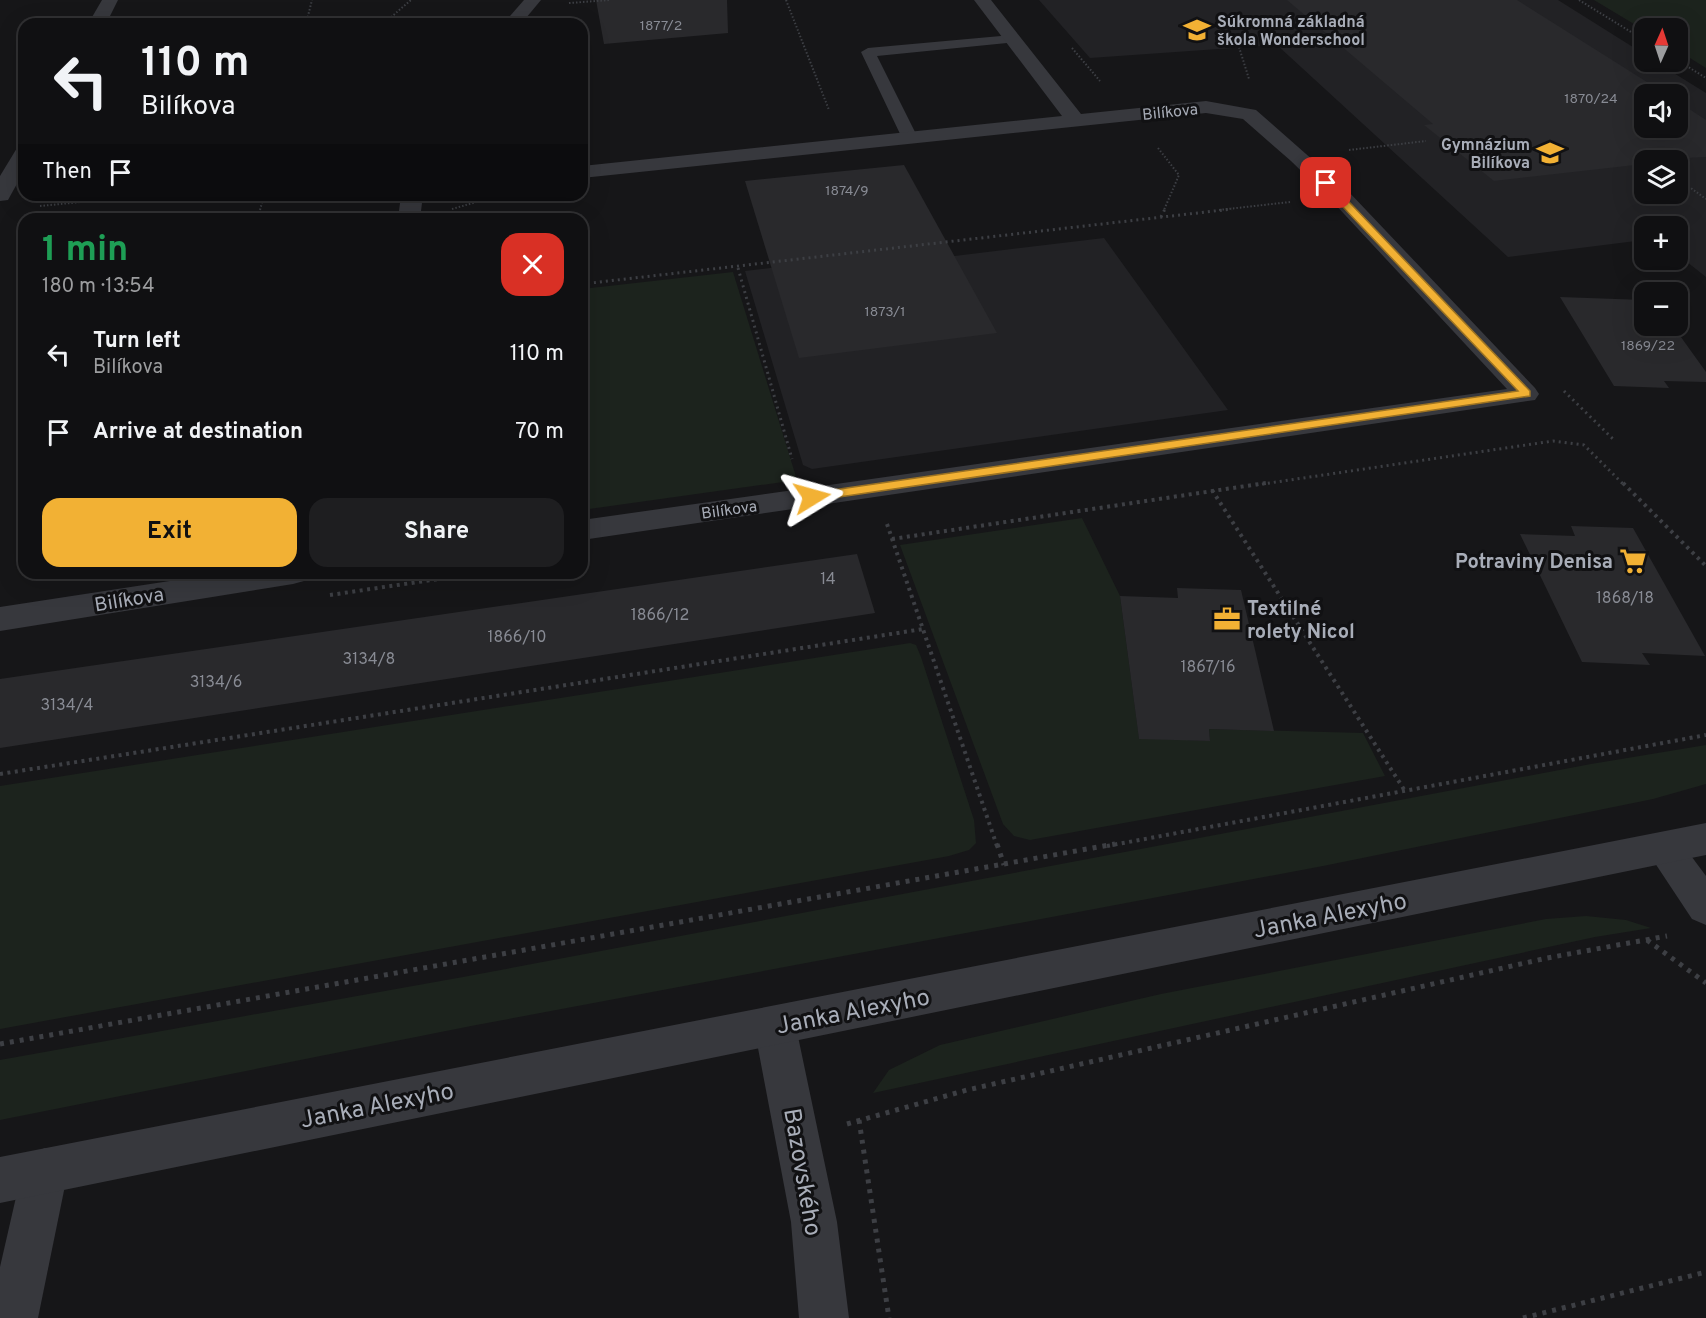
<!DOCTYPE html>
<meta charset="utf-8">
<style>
:root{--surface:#101012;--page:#1e1e20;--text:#f1f3f6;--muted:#9c9d9f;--line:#303032;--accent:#f2b134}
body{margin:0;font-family:Overpass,sans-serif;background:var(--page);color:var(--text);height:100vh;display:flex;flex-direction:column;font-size:22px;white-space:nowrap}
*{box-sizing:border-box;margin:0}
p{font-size:20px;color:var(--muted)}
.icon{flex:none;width:33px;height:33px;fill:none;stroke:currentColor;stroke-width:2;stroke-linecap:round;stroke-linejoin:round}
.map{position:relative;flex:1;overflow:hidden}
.sheet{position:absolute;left:18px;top:213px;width:570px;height:366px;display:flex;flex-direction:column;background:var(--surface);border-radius:18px;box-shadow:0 6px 24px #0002,0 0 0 2px var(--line)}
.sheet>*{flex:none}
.hud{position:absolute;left:18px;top:18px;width:570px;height:183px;border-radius:18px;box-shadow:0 6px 24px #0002,0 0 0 2px var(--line);background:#101012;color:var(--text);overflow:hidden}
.needle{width:39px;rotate:3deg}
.buttons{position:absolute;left:1634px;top:18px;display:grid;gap:12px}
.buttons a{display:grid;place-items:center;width:54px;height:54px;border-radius:12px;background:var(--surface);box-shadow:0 6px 24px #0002,0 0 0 2px var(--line);font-size:30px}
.pin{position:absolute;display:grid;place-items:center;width:51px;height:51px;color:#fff;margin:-26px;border-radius:12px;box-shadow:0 3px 9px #0006}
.me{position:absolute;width:66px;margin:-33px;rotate:82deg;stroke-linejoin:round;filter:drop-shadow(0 0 4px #0008)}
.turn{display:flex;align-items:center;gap:21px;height:126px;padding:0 24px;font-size:27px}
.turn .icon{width:78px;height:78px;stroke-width:2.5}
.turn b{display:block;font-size:42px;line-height:51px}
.then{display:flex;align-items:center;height:57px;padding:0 24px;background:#0003;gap:12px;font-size:22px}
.round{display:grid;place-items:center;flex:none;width:63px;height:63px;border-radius:18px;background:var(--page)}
.headline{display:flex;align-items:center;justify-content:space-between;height:102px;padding:0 24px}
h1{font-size:36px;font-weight:700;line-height:45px;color:#1e9e55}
.primary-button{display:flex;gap:12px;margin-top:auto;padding:12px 24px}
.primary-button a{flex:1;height:69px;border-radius:18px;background:var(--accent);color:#111;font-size:24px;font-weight:700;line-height:69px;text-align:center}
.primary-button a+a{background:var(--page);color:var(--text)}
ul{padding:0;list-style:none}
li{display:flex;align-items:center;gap:18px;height:78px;padding:0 24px}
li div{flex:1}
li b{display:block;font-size:22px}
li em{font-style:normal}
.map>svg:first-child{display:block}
.built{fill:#222225;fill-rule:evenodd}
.green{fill:#1c231d}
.building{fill:#29292c}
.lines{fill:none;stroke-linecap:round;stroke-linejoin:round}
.path-far3{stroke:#3d3f44;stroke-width:2;stroke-dasharray:1.5 2;stroke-linecap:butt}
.path-far2{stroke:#3d3f44;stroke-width:3;stroke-dasharray:2 4;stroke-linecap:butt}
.path-far1{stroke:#3d3f44;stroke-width:4;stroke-dasharray:3 4.5;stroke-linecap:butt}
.path{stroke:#3d3f44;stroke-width:5;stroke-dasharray:4 6;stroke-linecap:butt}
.service{fill:#37383d;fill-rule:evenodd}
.minor{fill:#37383d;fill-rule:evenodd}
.tertiary{fill:#37383d;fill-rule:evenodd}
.route{fill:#f2b134;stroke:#9d7322;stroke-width:1.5}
.labels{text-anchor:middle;stroke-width:6;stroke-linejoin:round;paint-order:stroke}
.far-number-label{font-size:14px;fill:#888b94}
.far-poi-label{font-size:16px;font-weight:bold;fill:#a8adb8;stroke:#111113;text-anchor:start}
.far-street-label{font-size:16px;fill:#a8adb8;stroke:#111113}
.number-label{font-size:16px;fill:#888b94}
.poi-label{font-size:20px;font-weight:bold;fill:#a8adb8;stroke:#111113;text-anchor:end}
.street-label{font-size:20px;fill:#a8adb8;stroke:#111113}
.near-street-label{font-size:24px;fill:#a8adb8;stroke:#111113}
</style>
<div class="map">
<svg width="1706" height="1318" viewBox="0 0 1706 1318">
<rect width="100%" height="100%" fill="#161618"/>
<g class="built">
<path d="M1039,0H1558L1644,54V62H1656L1706,93V277L1677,254V226H1644V240L1508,257L1277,45L1090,58ZM1644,94H1677V128H1644ZM1644,160H1677V194H1644Z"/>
<polygon points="1104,238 1228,410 812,469 803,465 745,271 858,258 880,265"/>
</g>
<g class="green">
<polygon points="1594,0 1706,0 1706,68 1677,50 1677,28 1644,30"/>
<polygon points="733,272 797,480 582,510 582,289"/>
<polygon points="1082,518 1120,596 1139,738 1210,741 1209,729 1363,733 1385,776 1030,840 1014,836 1003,824 900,545"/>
<polygon points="910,643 916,645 921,657 974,820 976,843 969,850 949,856 0,1029 0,786"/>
<polygon points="1706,745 1706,784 1653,799 1323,866 471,1026 0,1120 0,1060 463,977 1591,764"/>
<polygon points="1586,916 1626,920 1651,928 1595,937 873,1093 889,1070 940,1045 1161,994 1546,919"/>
</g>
<g class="building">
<polygon points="596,0 727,0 728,33 604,44"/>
<polygon points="1287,0 1517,0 1666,94 1644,94 1644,128 1677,128 1677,101 1706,120 1706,157 1644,160 1644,164 1494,181 1424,125 1433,124"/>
<polygon points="904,165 997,333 799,358 745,181"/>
<polygon points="1560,297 1644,300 1644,326 1673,326 1706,372 1706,382 1664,381 1669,388 1614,386"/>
<polygon points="1571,526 1633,528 1705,656 1642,653 1650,665 1582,662 1520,534 1575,536"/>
<polygon points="857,554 875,613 0,748 0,679"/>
<polygon points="1177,588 1241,590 1274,731 1209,729 1210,741 1139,739 1120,596 1178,598"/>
</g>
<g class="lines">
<g class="path-far3">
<polyline points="786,0 829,110"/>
<polyline points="1579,0 1644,40"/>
<polyline points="569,3 610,0"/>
<polyline points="195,24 196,21"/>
<polyline points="306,24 312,0"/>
<polyline points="383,24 411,0"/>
<polyline points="1239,47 1249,79"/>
<polyline points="1072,48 1100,81"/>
<polyline points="1677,60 1706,78"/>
<polyline points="24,76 20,82 24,85"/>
<polyline points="1158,148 1179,175 1164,210"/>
<polyline points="1349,150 1426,141"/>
<polyline points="1646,156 1652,160"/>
<polyline points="1677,178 1706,199"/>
<polyline points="40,206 153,195"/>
<polyline points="452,209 501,195"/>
<polyline points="260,210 264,195"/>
<polyline points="1219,210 1290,202"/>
</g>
<g class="path-far2">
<polyline points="1161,217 1165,209"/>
<polyline points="258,219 261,209"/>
<polyline points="738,268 792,459"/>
<polyline points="582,284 1232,209"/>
<polyline points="1564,391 1614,440"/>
<polyline points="1256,485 1553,441 1584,445 1624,485"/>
</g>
<g class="path-far1">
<polyline points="1623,483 1706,566"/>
<polyline points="1212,490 1405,791"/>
<polyline points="887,524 997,846"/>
<polyline points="892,539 1266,483"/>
<polyline points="330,595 479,573"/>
<polyline points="0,774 923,629"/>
<polyline points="1107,846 1706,735"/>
</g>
<g class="path">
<polyline points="997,844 1004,865"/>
<polyline points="1647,940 1706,983"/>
<polyline points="0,1044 1115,844"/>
<polyline points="859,1120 889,1318"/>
<polyline points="847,1124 967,1090 1547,958 1667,936"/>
<polyline points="1523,1318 1706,1272"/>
</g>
<polygon class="service" points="1012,35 1019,39 1017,42 877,56 918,138 910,143 902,138 861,52 868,48"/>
<g class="minor">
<polygon points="102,0 118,0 106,24 88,24"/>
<polygon points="524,0 541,0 521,24 503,24"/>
<polygon points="974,0 991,0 1081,114 1206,101 1256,110 1348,191 1535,388 1539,394 1535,400 582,540 582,520 1507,389 1332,201 1291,161 1243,119 1206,113 582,178 582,166 1062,116"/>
<polygon points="24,146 24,171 8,200 0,201 0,176 17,148"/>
<polygon points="401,195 423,195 420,219 398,219"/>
<polygon points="222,573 308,573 304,581 293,584 0,631 0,607"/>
<polygon points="1664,832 1677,837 1706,876 1706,925 1692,919 1645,848 1651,837"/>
<polygon points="775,1007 790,1013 796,1027 837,1222 849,1318 799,1318 791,1222 754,1027 760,1013"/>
<polygon points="45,1148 61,1155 68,1171 38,1318 0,1318 0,1267 22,1171 29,1155"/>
</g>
<polygon class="tertiary" points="1706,823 1706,855 0,1203 0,1157"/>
</g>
<polygon class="route" points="1322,181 1329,181 1530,391 1530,396 812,501 806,497 812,493 1518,391 1322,185"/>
<defs>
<symbol id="school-bare" viewBox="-9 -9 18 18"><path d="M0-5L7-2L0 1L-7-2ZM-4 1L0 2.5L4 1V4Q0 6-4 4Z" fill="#f2b134" stroke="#111113" stroke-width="2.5" paint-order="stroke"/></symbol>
<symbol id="supermarket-bare" viewBox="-9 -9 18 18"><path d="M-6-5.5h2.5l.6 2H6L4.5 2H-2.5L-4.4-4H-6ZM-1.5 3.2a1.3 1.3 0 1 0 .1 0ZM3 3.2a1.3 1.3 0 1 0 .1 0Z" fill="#f2b134" stroke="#111113" stroke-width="2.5" paint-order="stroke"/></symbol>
<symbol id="office-bare" viewBox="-9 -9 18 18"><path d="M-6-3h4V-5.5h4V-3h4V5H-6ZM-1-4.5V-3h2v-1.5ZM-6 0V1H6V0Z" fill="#f2b134" stroke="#111113" stroke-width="2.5" paint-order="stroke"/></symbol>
</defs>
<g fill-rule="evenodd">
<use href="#school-bare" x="1178" y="11" width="38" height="38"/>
<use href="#school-bare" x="1531" y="134" width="38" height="38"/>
<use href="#supermarket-bare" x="1614" y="542" width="38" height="38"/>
<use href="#office-bare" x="1208" y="600" width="38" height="38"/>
</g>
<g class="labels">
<g class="far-number-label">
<text x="661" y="30">1877/2</text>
<text x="1591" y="103">1870/24</text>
<text x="847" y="195">1874/9</text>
<text x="885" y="316">1873/1</text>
<text x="1648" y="350">1869/22</text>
</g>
<g class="far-poi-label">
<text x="1217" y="27">Súkromná základná<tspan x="1217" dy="18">škola Wonderschool</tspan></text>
<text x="1530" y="150" text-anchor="end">Gymnázium<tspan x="1530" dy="18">Bilíkova</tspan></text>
</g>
<g class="far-street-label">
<text transform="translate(1170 111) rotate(-6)" y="6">Bilíkova</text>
<text transform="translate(729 509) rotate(-8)" y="6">Bilíkova</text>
</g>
<g class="number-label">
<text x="828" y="584">14</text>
<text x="1625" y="603">1868/18</text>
<text x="660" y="620">1866/12</text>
<text x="517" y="642">1866/10</text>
<text x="369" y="664">3134/8</text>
<text x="1208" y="672">1867/16</text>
<text x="216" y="687">3134/6</text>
<text x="67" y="710">3134/4</text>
</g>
<g class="poi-label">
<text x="1613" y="568">Potraviny Denisa</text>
<text x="1247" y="615" text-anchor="start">Textilné<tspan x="1247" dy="23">rolety Nicol</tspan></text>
</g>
<g class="street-label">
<text transform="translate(129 599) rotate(-9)" y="7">Bilíkova</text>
</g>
<g class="near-street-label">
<text transform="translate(1330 915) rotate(-11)" y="8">Janka Alexyho</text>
<text transform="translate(853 1011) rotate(-11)" y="8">Janka Alexyho</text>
<text transform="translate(377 1105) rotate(-11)" y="8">Janka Alexyho</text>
<text transform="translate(803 1172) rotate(80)" y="8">Bazovského</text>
</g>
</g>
</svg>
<div class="buttons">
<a><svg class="needle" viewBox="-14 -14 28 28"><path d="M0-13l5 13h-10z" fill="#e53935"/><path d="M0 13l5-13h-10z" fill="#9c9d9f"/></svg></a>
<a><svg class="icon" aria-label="sound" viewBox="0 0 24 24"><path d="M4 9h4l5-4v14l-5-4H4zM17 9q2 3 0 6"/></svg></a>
<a><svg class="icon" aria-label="layers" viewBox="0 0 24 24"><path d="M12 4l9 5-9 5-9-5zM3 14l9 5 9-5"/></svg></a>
<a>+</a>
<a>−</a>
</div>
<div class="pin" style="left:1326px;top:183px;background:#d93025"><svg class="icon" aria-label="arrive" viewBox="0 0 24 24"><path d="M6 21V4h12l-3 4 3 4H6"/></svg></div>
<svg class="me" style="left:812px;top:497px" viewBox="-20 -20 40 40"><path d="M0-17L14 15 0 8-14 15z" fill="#f2b134" stroke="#fff" stroke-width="4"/></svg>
<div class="hud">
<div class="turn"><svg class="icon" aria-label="left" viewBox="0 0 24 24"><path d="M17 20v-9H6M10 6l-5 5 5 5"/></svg><div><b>110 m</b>Bilíkova</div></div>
<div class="then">Then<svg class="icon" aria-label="arrive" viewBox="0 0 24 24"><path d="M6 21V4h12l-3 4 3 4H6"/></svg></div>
</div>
<section class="sheet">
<div class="headline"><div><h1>1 min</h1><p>180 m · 13:54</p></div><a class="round" style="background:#d93025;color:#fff"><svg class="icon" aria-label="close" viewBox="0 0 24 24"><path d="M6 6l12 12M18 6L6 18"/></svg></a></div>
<ul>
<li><svg class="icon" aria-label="left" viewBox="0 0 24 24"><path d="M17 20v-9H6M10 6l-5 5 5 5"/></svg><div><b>Turn left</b><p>Bilíkova</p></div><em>110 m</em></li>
<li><svg class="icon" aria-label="arrive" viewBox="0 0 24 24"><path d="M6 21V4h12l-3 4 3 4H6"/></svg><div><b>Arrive at destination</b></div><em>70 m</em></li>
</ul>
<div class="primary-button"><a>Exit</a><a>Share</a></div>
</section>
</div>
